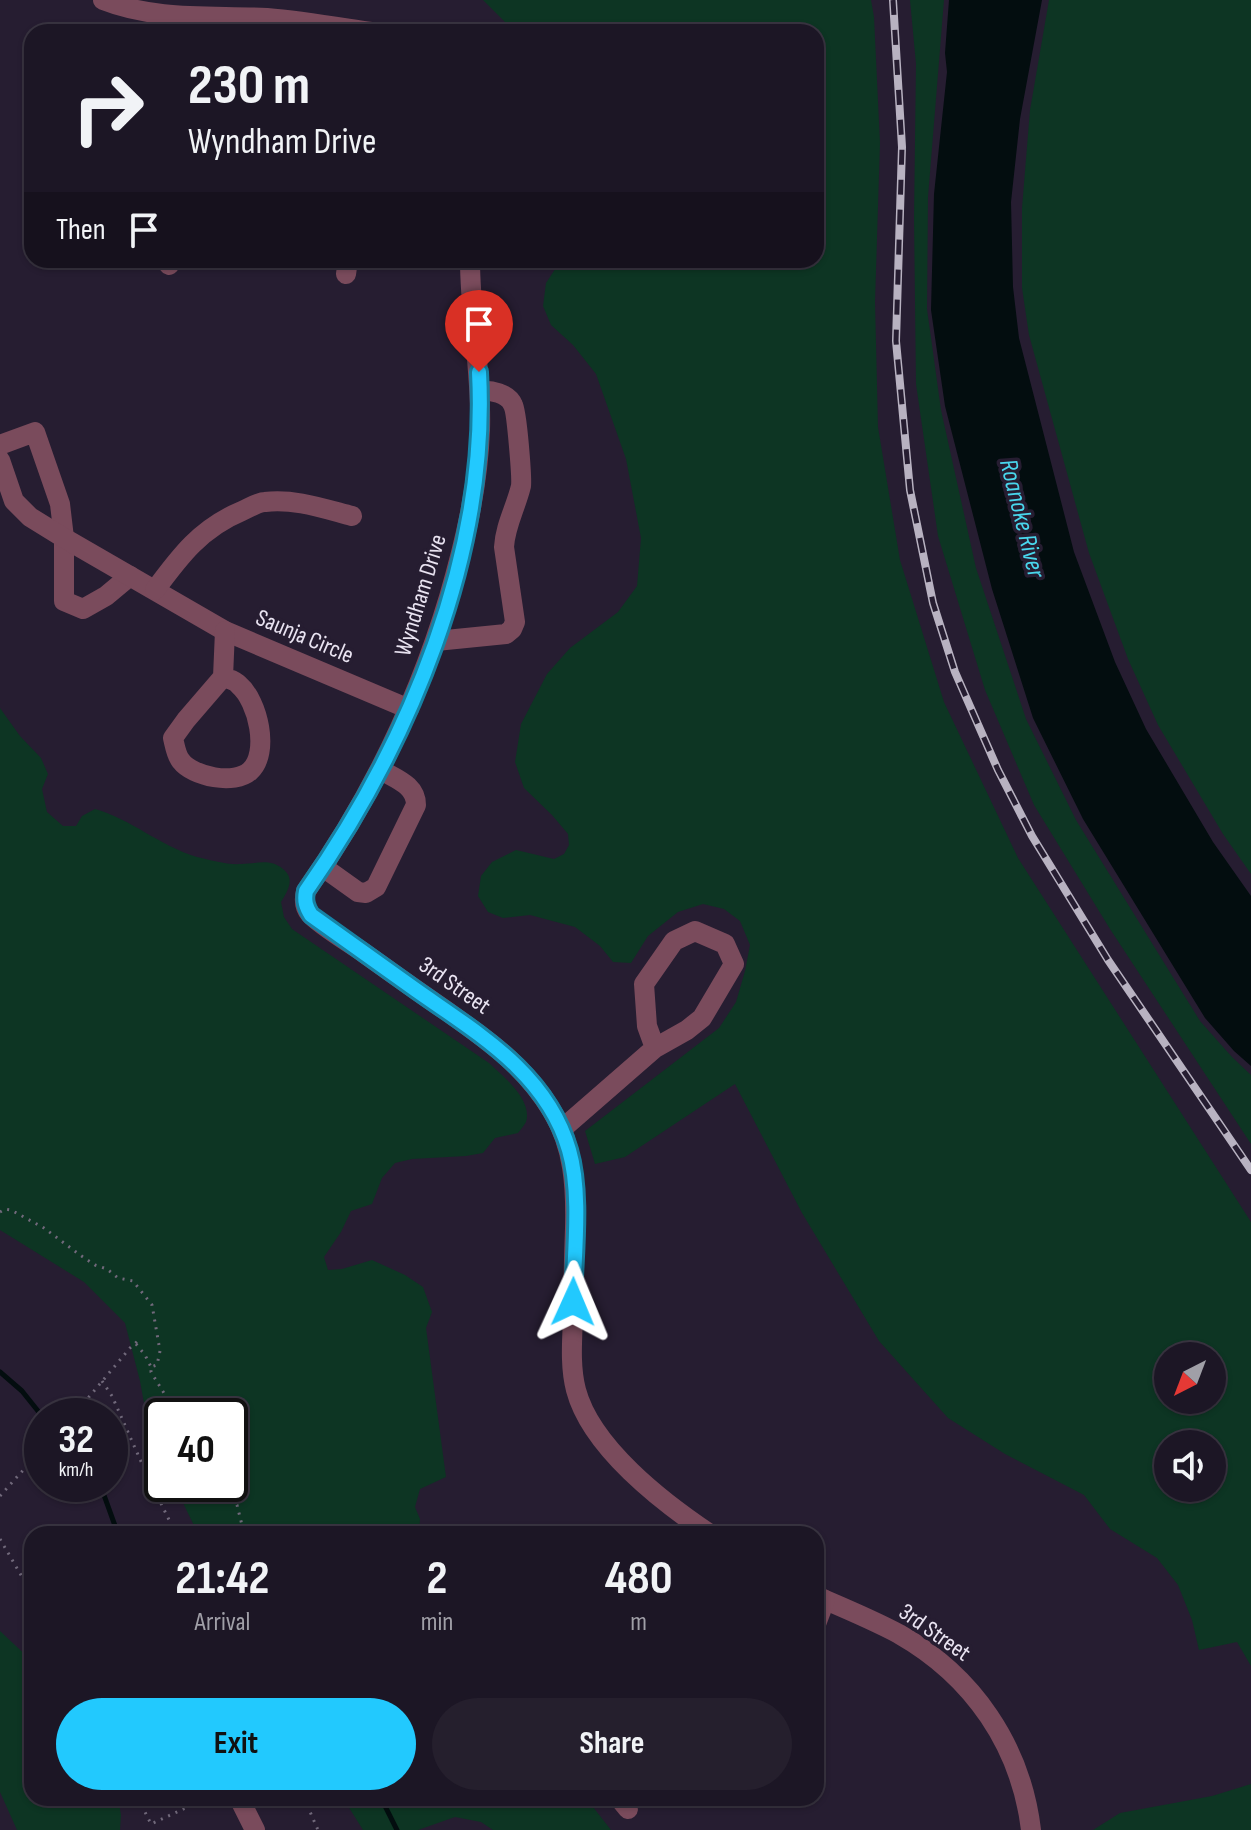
<!DOCTYPE html>
<style>
:root{--surface:#1c1625;--page:#251f2d;--text:#f1f3f6;--muted:#a09fa7;--line:#3a3542;--accent:#22c9fe}
body{margin:0;font-family:"Sofia Sans Condensed",sans-serif;background:var(--page);color:var(--text);height:100vh;display:flex;flex-direction:column;font-size:30px;white-space:nowrap}
*{box-sizing:border-box;margin:0}
p{font-size:26px;color:var(--muted)}
.icon{flex:none;width:44px;height:44px;fill:none;stroke:currentColor;stroke-width:2;stroke-linecap:round;stroke-linejoin:round}
.map{position:relative;flex:1;overflow:hidden}
.sheet{position:absolute;left:24px;top:1526px;width:800px;height:280px;display:flex;flex-direction:column;background:var(--surface);border-radius:24px;box-shadow:0 2px 6px #0004,0 0 0 2px var(--line)}
.sheet>*{flex:none}
.top-card{position:absolute;left:24px;top:24px;width:800px;height:244px;border-radius:24px;box-shadow:0 2px 6px #0004,0 0 0 2px var(--line);background:#1c1625;color:var(--text);overflow:hidden}
.needle{width:52px;rotate:222deg}
.fabs{position:absolute;left:1154px;top:1342px;display:grid;gap:16px}
.fabs a{display:grid;place-items:center;width:72px;height:72px;border-radius:50%;background:var(--surface);box-shadow:0 2px 6px #0004,0 0 0 2px var(--line);font-size:40px}
.speed{position:absolute;left:24px;top:1398px;display:flex;gap:16px;font-size:40px;font-weight:700;text-align:center}
.speed>*{display:grid;place-content:center;width:104px;height:104px;border-radius:50%;background:var(--surface);box-shadow:0 2px 6px #0004,0 0 0 2px var(--line);line-height:1}
.speed small{font-size:20px;font-weight:400}
.speed .limit{border:4px solid #111;border-radius:12px;background:#fff;color:#111}
.pin{position:absolute;display:grid;place-items:center;width:68px;height:68px;color:#fff;margin:-82px -34px;border-radius:50% 50% 50% 0;rotate:-45deg;box-shadow:0 0 8px #0007}
.pin .icon{rotate:45deg}
.me{position:absolute;width:88px;margin:-44px;rotate:1deg;stroke-linejoin:round;filter:drop-shadow(0 0 6px #0008)}
.turn{display:flex;align-items:center;gap:28px;height:168px;padding:0 32px;font-size:36px}
.turn .icon{width:104px;height:104px;stroke-width:2.5}
.turn b{display:block;font-size:56px;line-height:68px}
.then{display:flex;align-items:center;height:76px;padding:0 32px;background:#0003;gap:16px;font-size:30px}
.eta{display:flex;justify-content:space-evenly;align-items:center;height:136px;text-align:center}
.eta b{font-size:48px;font-weight:700;line-height:56px}
.primary-button{display:flex;gap:16px;margin-top:auto;padding:16px 32px}
.primary-button a{flex:1;height:92px;border-radius:48px;background:var(--accent);color:#111;font-size:32px;font-weight:700;line-height:92px;text-align:center}
.primary-button a+a{background:var(--page);color:var(--text)}
.map>svg:first-child{display:block}
.green{fill:#0d3523;fill-rule:evenodd}
.water{fill:#030d0f}
.lines{fill:none;stroke-linecap:round;stroke-linejoin:round}
.stream{stroke:#030d0f;stroke-width:5}
.path{stroke:#71697b;stroke-width:3;stroke-dasharray:2 6;stroke-linecap:butt}
.minor{stroke:#7a4b5c;stroke-width:20}
.rail-casing{stroke:#b8b2c1;stroke-width:8}
.rail{stroke:#261d31;stroke-width:5;stroke-dasharray:15;stroke-linecap:butt}
.route-casing{stroke:#1683a5;stroke-width:20}
.route{stroke:#22c9fe;stroke-width:14}
.labels{text-anchor:middle;stroke-width:7;stroke-linejoin:round;paint-order:stroke}
.street-label{font-size:24px;fill:#e9e3f1;stroke:#261d31}
.water-label{font-size:26px;font-style:italic;fill:#49d6ec;stroke:#261d31}
</style>
<div class="map">
<svg width="1251" height="1830" viewBox="0 0 1251 1830">
<rect width="100%" height="100%" fill="#261d31"/>
<g class="green">
<path d="M483,0H871L874,17L880,143L875,302L878,427L900,560L944,702L1018,858L1251,1222V1666L1237,1642L1199,1650L1192,1620L1178,1585L1157,1558L1110,1529L1084,1495L1005,1454L948,1418L879,1341L802,1213L735,1084L625,1157L595,1164L585,1131L719,1028L736,1002L745,971L750,945L740,921L724,909L703,904L678,912L648,936L631,963L613,962L600,946L575,927L530,915L503,918L488,912L478,896L481,876L492,862L516,850L554,859L564,854L569,845L568,834L552,815L524,788L515,762L521,724L547,674L570,648L618,612L637,586L641,538L626,459L596,374L573,345L551,325L543,306L546,283L561,260H816V32H515ZM1212,1356V1400H1168V1356ZM1212,1444V1488H1168V1444Z"/>
<polygon points="910,0 944,0 928,197 927,309 941,410 976,568 1026,719 1076,820 1200,1021 1232,1057 1251,1075 1251,1144 1110,929 1034,805 985,690 938,536 916,384 914,218 916,64"/>
<polygon points="1049,0 1251,0 1251,874 1223,834 1158,725 1128,659 1089,553 1029,335 1022,288 1022,208 1030,110"/>
<path d="M0,708L20,736L41,758L48,774L42,789L47,812L63,826H76L82,816L95,809C131,819 160,846 197,857C210,860 227,865 241,864C255,864 270,858 283,869C296,879 287,892 281,902L284,917L292,929L489,1063C503,1076 533,1100 526,1122C524,1126 521,1129 518,1133L495,1138L483,1153L466,1156L412,1159L395,1163L382,1178L372,1204L351,1211L341,1232L324,1257L328,1270L342,1269L372,1260L405,1275L423,1287L432,1312L426,1328L446,1477L420,1489L415,1507L420,1519L419,1534H198L174,1484H230V1416H162V1460L150,1436L140,1381L125,1323L84,1282L0,1230Z"/>
<polygon points="0,1631 32,1661 32,1798 118,1798 121,1815 120,1830 17,1830 0,1792"/>
<polygon points="1251,1784 1251,1830 1093,1830 1120,1813 1212,1796"/>
<polygon points="343,1798 586,1798 611,1830 493,1830 481,1822 455,1817 418,1830 363,1830"/>
</g>
<polygon class="water" points="949,0 1042,0 1020,119 1011,202 1013,287 1019,338 1074,552 1115,662 1146,729 1213,842 1251,896 1251,1066 1234,1051 1205,1018 1083,819 1033,718 992,589 945,406 931,310 934,194 947,72 945,53"/>
<g class="lines">
<g class="stream">
<polyline points="0,1372 22,1391 42,1416"/>
<polyline points="100,1484 118,1534"/>
<polyline points="381,1798 397,1830"/>
</g>
<g class="path">
<polyline points="0,1212 5,1209 11,1210 44,1228 80,1255 95,1265 107,1269 118,1278 133,1281 152,1305 160,1351 157,1365 151,1367 151,1372 178,1416"/>
<polyline points="136,1344 145,1355 151,1367"/>
<polyline points="102,1381 112,1396 147,1475 176,1534"/>
<polyline points="73,1416 130,1348 141,1338"/>
<polyline points="225,1484 237,1505 242,1525 247,1534"/>
<polyline points="0,1496 42,1449"/>
<polyline points="0,1539 32,1594"/>
<polyline points="138,1798 151,1824 207,1798"/>
<polyline points="304,1798 318,1830"/>
</g>
<g class="minor">
<path d="M103,0C156,21 212,15 267,18C302,21 337,27 371,32"/>
<path d="M470,260C470,317 482,373 480,430C478,487 465,542 449,597C417,704 370,800 306,891C304,899 304,907 310,914C321,926 350,943 364,953C392,973 420,993 448,1012C489,1041 526,1067 552,1111C574,1147 576,1187 575,1228C574,1258 573,1288 573,1318C572,1342 570,1367 576,1390C591,1447 662,1502 710,1534"/>
<polyline points="169,265 170,260"/>
<polyline points="346,274 348,260"/>
<polyline points="0,445 35,432 60,504 64,538 64,601 83,609 106,596 130,576"/>
<polyline points="0,460 14,501 30,517 64,538 225,631 409,709"/>
<path d="M155,590C180,556 201,528 242,511C249,508 258,502 265,502C293,498 325,509 352,516"/>
<path d="M436,641L506,634L512,629L515,622L504,547C505,526 516,507 521,486C522,478 517,412 513,405C508,393 491,390 480,391"/>
<path d="M223,677C229,679 235,680 239,685C258,701 270,753 250,771C235,785 193,777 181,761C176,755 175,746 173,738L186,720L223,677L225,631"/>
<path d="M323,867L358,892L366,893L376,887L416,805C416,785 396,779 381,770"/>
<polyline points="562,1129 655,1048 687,1030 702,1018 734,964 725,944 695,931 674,941 644,984 647,1026 655,1048"/>
<path d="M816,1596C844,1608 873,1620 899,1634C973,1676 1021,1746 1031,1830"/>
<polyline points="816,1624 825,1600"/>
<polyline points="239,1798 255,1830"/>
<polyline points="619,1798 628,1809"/>
</g>
<defs>
<polyline id="rail" points="893,0 902,147 896,341 910,490 933,603 955,672 998,770 1032,836 1108,960 1251,1170"/>
</defs>
<use href="#rail" class="rail-casing"/>
<use href="#rail" class="rail"/>
</g>
<g class="lines">
<defs>
<path id="route" d="M479,372C489,554 409,744 306,891C304,901 306,907 311,915C346,940 381,965 416,990C477,1033 547,1073 569,1150C582,1194 574,1255 573,1302"/>
</defs>
<use href="#route" class="route-casing"/>
<use href="#route" class="route"/>
</g>
<g class="labels">
<g class="street-label">
<text transform="translate(420 595) rotate(-73)" y="8">Wyndham Drive</text>
<text transform="translate(305 636) rotate(23)" y="8">Saunja Circle</text>
<text transform="translate(455 985) rotate(35)" y="8">3rd Street</text>
<text transform="translate(935 1632) rotate(35)" y="8">3rd Street</text>
</g>
<g class="water-label">
<text transform="translate(1023 518) rotate(76)" y="9">Roanoke River</text>
</g>
</g>
</svg>
<div class="fabs">
<a><svg class="needle" viewBox="-14 -14 28 28"><path d="M0-13l5 13h-10z" fill="#e53935"/><path d="M0 13l5-13h-10z" fill="#a09fa7"/></svg></a>
<a><svg class="icon" aria-label="sound" viewBox="0 0 24 24"><path d="M4 9h4l5-4v14l-5-4H4zM17 9q2 3 0 6"/></svg></a>
</div>
<div class="speed"><div>32<small>km/h</small></div><div class="limit">40</div></div>
<div class="pin" style="left:479px;top:372px;background:#d93025"><svg class="icon" aria-label="arrive" viewBox="0 0 24 24"><path d="M6 21V4h12l-3 4 3 4H6"/></svg></div>
<svg class="me" style="left:573px;top:1302px" viewBox="-20 -20 40 40"><path d="M0-17L14 15 0 8-14 15z" fill="#22c9fe" stroke="#fff" stroke-width="4"/></svg>
<div class="top-card">
<div class="turn"><svg class="icon" aria-label="right" viewBox="0 0 24 24"><path d="M7 20v-9h11M14 6l5 5-5 5"/></svg><div><b>230 m</b>Wyndham Drive</div></div>
<div class="then">Then<svg class="icon" aria-label="arrive" viewBox="0 0 24 24"><path d="M6 21V4h12l-3 4 3 4H6"/></svg></div>
</div>
<section class="sheet">
<div class="eta">
<div><b>21:42</b><p>Arrival</p></div>
<div><b>2</b><p>min</p></div>
<div><b>480</b><p>m</p></div>
</div>
<div class="primary-button"><a>Exit</a><a>Share</a></div>
</section>
</div>
